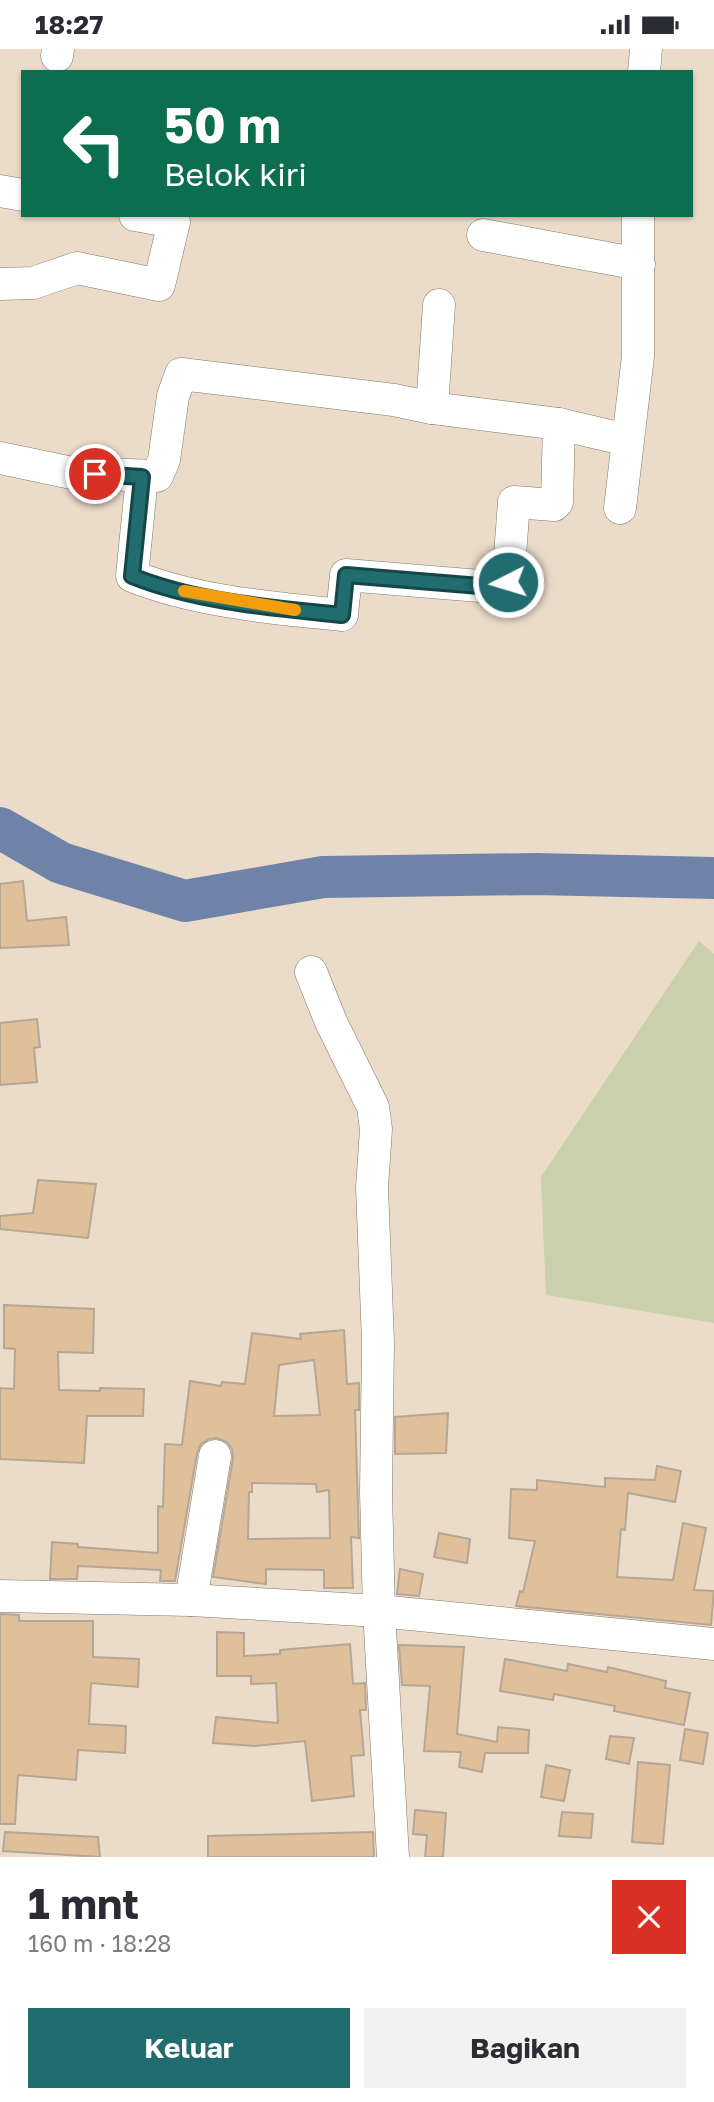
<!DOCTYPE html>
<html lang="id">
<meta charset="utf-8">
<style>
:root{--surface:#fff;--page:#f2f2f3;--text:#2b2b33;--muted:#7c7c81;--accent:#206c6f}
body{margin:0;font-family:"Golos Text",sans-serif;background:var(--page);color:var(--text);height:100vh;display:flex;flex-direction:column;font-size:26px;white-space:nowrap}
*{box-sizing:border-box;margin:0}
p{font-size:23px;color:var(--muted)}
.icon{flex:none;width:38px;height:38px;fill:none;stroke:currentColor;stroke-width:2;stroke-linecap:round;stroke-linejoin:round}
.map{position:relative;height:1808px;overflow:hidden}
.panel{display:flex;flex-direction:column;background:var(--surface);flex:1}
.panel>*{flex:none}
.guide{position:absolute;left:21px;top:21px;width:672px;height:147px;border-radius:0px;box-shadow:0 2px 5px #0004;background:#0b6e4f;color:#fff;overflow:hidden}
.pin{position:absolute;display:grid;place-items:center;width:60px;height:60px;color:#fff;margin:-30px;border:4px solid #fff;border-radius:50%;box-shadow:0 2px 7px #0007}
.me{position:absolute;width:77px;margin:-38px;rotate:265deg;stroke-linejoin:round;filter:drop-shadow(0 0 5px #0008)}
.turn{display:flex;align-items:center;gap:24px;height:147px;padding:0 28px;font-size:32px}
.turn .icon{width:91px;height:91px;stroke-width:2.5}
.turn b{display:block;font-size:49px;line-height:60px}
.round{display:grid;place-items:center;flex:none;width:74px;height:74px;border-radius:0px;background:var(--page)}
.headline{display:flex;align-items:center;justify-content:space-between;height:119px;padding:0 28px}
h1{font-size:42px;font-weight:700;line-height:52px}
.button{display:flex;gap:14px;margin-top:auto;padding:14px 28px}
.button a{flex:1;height:80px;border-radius:0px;background:var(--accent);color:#fff;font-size:28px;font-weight:700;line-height:80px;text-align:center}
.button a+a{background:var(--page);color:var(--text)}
.status{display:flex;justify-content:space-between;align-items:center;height:49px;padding:0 35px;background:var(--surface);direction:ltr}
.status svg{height:19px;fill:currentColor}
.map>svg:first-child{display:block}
.green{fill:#c9d0ab}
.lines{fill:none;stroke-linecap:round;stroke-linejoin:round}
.river{stroke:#6f83a8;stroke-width:42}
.building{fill:#dfc09a;stroke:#b5a695;stroke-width:2;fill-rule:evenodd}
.minor-casing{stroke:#847666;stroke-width:33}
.minor{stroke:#fff;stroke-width:32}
.route-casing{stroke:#154648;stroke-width:18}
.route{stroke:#206c6f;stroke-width:12}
.slow{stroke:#f59e0b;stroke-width:12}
</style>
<div class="status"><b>18:27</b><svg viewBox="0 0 49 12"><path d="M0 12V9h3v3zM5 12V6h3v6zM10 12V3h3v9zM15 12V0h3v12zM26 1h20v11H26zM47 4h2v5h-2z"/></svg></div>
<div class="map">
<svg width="714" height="1808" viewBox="0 0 714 1808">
<rect width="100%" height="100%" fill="#ebdcca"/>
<polygon class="green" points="699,892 714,905 714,1274 546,1246 541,1128"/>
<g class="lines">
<polyline class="river" points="0,779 61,814 185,852 323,828 535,825 714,829"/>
</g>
<g class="building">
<polygon points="23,832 27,872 66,868 69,896 0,899 0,835"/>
<polygon points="37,970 40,998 34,999 37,1033 0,1036 0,974"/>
<polygon points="38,1131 96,1135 88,1189 0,1180 0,1167 33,1164"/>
<polygon points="4,1256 94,1260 93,1304 58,1303 59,1341 100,1342 100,1339 144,1340 143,1367 87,1367 84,1414 0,1410 0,1339 14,1340 15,1300 4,1299"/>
<path d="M344,1281L347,1335L359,1334V1361H355L359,1489L351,1488L353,1539H324V1521L266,1520V1535L213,1528L233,1409L232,1400L227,1393L217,1389L209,1390L201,1395L197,1404L175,1532H160L161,1521L78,1517L77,1530H50L52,1493L78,1495V1498L158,1504V1457L163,1458L165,1395L182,1396L190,1332L221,1337L222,1333L245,1335L252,1284L301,1290L300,1285ZM314,1311L320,1366L274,1367L279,1316ZM252,1434L316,1435L317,1443L329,1441L330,1489L248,1490L249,1443H252Z"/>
<polygon points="448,1364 446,1404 395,1405 395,1368"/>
<polygon points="657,1417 681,1422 675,1453 628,1444 625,1481 621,1480 617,1528 673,1531 683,1474 706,1479 694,1541 714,1542 711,1576 516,1557 520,1542 523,1543 535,1492 509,1489 511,1440 537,1441 537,1431 605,1438 605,1429 655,1431"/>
<polygon points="439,1484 470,1490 467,1514 434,1508"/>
<polygon points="400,1520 423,1525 419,1547 397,1545"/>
<polygon points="0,1565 19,1566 19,1572 93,1572 93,1608 139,1610 138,1638 91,1634 89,1675 126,1677 125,1704 78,1701 76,1731 18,1726 15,1775 0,1775"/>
<polygon points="217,1583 244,1584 244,1607 280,1605 280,1601 350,1595 353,1635 365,1634 366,1661 360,1661 364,1706 351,1707 354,1747 312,1752 305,1692 255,1697 213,1694 216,1668 278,1674 276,1634 251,1635 251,1627 217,1627"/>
<polygon points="399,1596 464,1598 457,1685 497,1693 498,1678 529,1681 528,1704 485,1704 482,1723 459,1718 461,1703 424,1702 430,1637 402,1636"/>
<polygon points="505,1610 567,1622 568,1615 607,1623 608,1618 666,1632 665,1639 690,1644 684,1676 614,1662 615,1657 554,1645 553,1651 500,1642"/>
<polygon points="685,1680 708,1684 703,1715 680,1711"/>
<polygon points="610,1687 634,1689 629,1715 606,1710"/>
<polygon points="638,1713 670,1716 663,1795 632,1793"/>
<polygon points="546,1716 570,1721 564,1752 541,1748"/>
<polygon points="415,1761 446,1764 443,1808 425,1808 427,1786 413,1785"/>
<polygon points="562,1763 593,1765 591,1789 559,1787"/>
<polygon points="5,1783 98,1788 100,1808 3,1802"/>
<polygon points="373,1783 374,1808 208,1808 208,1787"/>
</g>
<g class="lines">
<defs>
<g id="minor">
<polyline points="57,7 58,0"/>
<polyline points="644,23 646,0"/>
<polyline points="0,142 23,146"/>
<polyline points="483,186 639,215"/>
<polyline points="0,235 33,234 77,219 159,236 174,173 135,166"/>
<polyline points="432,359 439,256"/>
<polyline points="0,409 72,424 157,427 164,411 173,347 181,325 394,351 432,359 559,375 627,391"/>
<path d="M142,428L132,527C197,553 273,559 342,566L346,526L492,538L508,533L514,453L554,456L557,453L559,375"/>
<polyline points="620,459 638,307 638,166"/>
<polyline points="311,923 331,973 373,1058 376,1080 372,1138 378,1293 376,1443 379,1562 393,1808"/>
<polyline points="0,1547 191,1551 379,1562 714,1595"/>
<polyline points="191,1551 215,1407"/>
</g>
</defs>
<use href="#minor" class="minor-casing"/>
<use href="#minor" class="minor"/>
</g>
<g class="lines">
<defs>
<path id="route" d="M95,425L142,428L132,527C196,553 274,559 342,566L346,526L492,538L508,533"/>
</defs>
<use href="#route" class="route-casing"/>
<use href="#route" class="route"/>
<polyline class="slow" points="184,542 295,561"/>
</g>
</svg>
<div class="pin" style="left:95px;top:425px;background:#d93025"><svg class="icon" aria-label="arrive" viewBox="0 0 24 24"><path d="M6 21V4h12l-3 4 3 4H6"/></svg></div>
<svg class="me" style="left:508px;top:533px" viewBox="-20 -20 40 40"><circle r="17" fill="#206c6f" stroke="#fff" stroke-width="3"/><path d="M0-11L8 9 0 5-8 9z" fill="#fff"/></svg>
<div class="guide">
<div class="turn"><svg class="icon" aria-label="left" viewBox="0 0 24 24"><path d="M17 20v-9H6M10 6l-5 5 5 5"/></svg><div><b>50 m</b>Belok kiri</div></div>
</div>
</div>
<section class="panel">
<div class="headline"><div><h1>1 mnt</h1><p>160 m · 18:28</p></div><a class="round" style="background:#d93025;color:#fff"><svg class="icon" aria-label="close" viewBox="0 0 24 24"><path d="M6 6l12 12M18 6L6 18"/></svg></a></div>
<div class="button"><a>Keluar</a><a>Bagikan</a></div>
</section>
